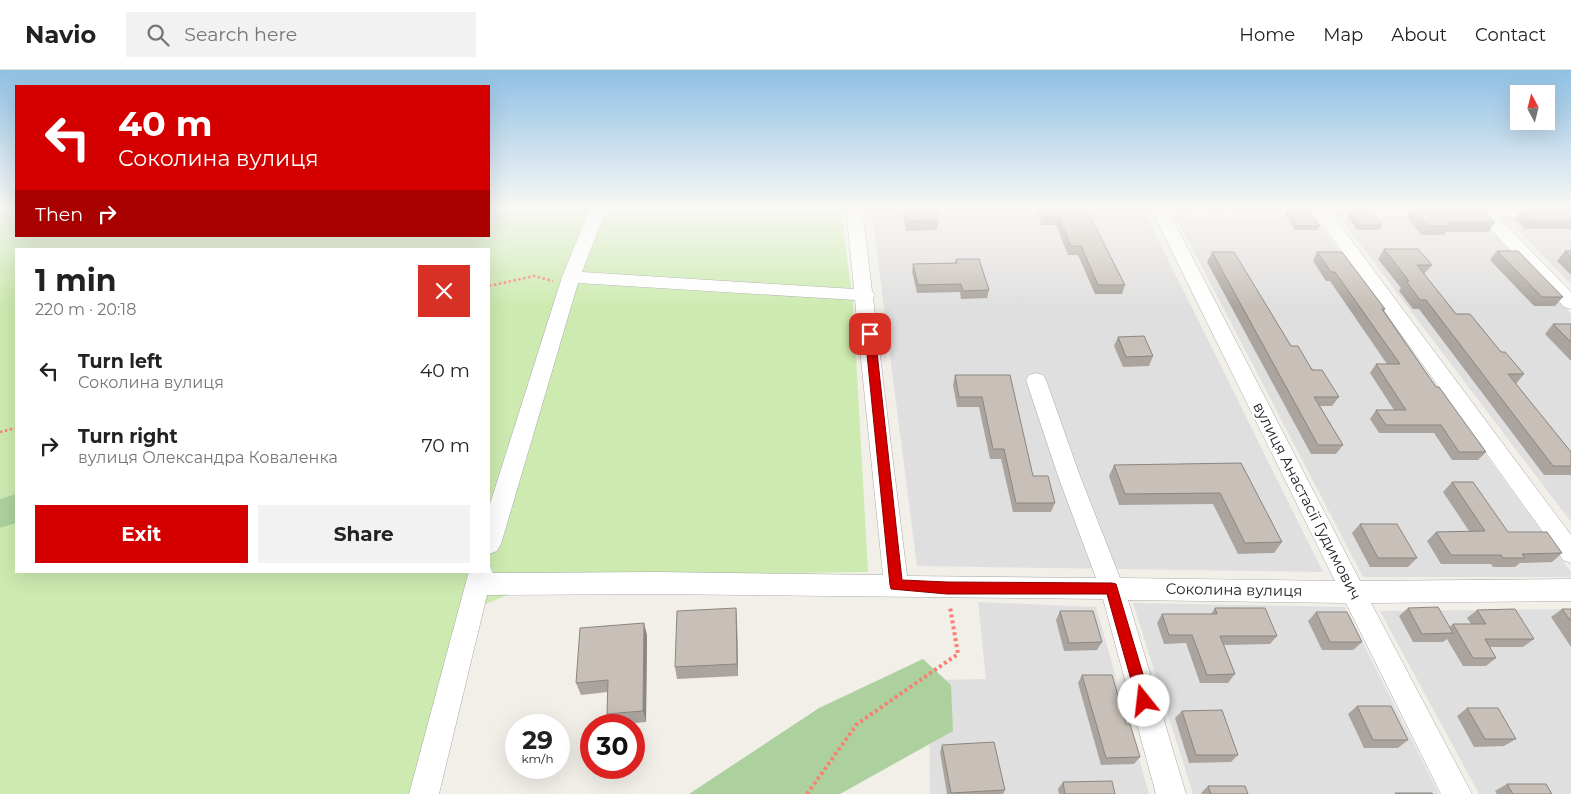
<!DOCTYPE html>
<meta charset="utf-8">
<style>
:root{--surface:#fff;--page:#f2f2f2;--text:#222;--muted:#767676;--line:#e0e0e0;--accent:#d40000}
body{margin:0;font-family:Montserrat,sans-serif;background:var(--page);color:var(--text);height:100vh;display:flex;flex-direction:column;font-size:19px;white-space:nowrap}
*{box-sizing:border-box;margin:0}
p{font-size:16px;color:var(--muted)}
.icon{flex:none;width:28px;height:28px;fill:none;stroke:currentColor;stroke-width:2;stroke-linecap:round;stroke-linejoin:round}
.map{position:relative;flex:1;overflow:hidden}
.details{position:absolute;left:15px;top:178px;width:475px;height:325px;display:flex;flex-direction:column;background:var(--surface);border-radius:0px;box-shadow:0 5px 20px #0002}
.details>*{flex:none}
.guide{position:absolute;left:15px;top:15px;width:475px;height:152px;border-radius:0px;box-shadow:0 5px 20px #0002;background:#d40000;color:#fff;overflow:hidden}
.needle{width:32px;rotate:353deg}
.buttons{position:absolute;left:1510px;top:15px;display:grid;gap:10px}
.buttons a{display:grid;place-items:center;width:45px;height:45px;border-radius:0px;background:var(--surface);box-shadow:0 5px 20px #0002;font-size:25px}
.speed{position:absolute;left:505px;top:644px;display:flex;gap:10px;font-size:25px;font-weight:700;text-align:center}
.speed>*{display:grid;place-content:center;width:65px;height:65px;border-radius:50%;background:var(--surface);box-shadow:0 5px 20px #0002;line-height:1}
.speed small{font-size:12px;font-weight:400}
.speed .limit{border:8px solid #d22;background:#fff;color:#111}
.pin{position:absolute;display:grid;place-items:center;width:42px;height:42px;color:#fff;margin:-21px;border-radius:10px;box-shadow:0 2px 8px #0006}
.me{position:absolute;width:55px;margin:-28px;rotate:344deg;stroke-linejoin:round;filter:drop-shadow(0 0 4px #0008)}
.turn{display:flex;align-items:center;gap:18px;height:105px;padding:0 20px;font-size:22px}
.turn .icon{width:65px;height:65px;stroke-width:2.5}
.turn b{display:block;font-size:35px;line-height:42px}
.then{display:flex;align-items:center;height:48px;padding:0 20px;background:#0003;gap:10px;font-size:19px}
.round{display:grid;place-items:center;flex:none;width:52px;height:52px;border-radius:0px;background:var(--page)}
.overview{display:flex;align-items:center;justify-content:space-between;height:85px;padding:0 20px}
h1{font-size:30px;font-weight:700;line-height:38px}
.action{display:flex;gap:10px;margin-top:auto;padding:10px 20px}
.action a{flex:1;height:58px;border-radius:0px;background:var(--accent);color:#fff;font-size:20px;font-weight:700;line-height:58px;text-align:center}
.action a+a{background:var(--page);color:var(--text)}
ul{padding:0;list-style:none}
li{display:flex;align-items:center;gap:15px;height:75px;padding:0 20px}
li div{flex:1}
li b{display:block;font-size:19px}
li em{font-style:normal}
header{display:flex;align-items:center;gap:30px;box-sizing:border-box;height:70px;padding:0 25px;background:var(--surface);border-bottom:1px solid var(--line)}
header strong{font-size:24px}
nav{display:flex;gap:28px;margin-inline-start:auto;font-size:18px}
.search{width:350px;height:45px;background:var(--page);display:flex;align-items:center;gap:12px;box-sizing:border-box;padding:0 18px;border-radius:0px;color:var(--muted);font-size:19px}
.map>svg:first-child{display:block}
.residential{fill:#e0dfdf}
.grass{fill:#cdebb0}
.forest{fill:#add19e}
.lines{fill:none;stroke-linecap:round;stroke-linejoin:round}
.minor-casing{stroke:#a9a9a9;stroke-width:1}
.path-far1{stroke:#fa8072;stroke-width:2.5;stroke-dasharray:2.5 2.5;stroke-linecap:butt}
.path{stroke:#fa8072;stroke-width:4;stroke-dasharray:3 3;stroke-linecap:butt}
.minor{fill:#fff;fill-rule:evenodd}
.wall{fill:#aba49e}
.shaded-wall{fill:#8b8681}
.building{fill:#c7bfb8;stroke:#8b8681}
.route{fill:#d40000;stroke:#8a0000}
.labels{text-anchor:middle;stroke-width:5;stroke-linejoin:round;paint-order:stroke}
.street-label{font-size:15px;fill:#222;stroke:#fff}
</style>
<header>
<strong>Navio</strong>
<div class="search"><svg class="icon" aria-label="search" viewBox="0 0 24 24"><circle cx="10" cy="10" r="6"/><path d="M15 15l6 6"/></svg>Search here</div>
<nav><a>Home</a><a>Map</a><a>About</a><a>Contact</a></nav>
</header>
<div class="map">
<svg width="1571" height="724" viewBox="0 0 1571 724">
<rect width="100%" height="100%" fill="#f2efe9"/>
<g class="residential">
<polygon points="871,137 1142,137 1323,502 917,496"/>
<polygon points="1338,145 1480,147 1571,244 1571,452"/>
<polygon points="1313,146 1571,502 1571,507 1363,507 1176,147"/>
<polygon points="1505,148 1571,148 1571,214"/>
<polygon points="978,532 1096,537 1149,724 930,724 929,610 986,609"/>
<polygon points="1133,533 1345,537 1439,724 1193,724"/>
<polygon points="1571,539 1571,724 1479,724 1380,541"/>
</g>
<polygon class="grass" points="0,137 16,137 16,166 489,166 489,137 840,137 853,232 868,502 683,504 522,519 462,544 411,724 0,724 0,458 16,453 16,501 489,501 489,179 16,179 16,424 0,429"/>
<g class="forest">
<polygon points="16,424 16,453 0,458 0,429"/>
<polygon points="923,589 951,615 953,661 840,724 689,724 819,638"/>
</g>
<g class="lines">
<defs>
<polygon id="minor" points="593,137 610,137 604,145 582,202 854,219 846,137 862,137 872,221 875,225 873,228 907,506 1096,508 1058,406 1026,310 1029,305 1036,303 1043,305 1046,310 1080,406 1120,508 1335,511 1150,137 1571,137 1571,146 1498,147 1571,222 1571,239 1564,237 1479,147 1331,143 1571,465 1571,493 1563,490 1314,143 1170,144 1360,511 1571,509 1571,531 1371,533 1472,724 1441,724 1346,533 1128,530 1186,724 1156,724 1103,529 656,524 487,525 439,724 409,724 469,501 489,501 489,493 493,503 656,502 883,505 855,230 578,213 501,474 497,481 489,484 489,437 562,207 588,143"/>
</defs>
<use href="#minor" class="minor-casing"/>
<g class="path-far1">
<polyline points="489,216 534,206 553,211"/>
<polyline points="0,362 16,358"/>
</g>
<polyline class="path" points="807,724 857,654 958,584 950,537"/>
<use href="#minor" class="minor"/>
</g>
<g class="wall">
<polygon points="902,137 935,137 939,150 937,160 906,161 902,140"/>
<polygon points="1036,137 1085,137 1125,215 1122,224 1095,224 1078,185 1068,185 1056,155 1042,155 1035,139"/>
<polygon points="1412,138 1495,152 1488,162 1446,162 1444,165 1422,165 1406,147"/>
<polygon points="1287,140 1320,156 1317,160 1295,160 1285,145"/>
<polygon points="1571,140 1571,159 1525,159 1515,149 1521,141"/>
<polygon points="1349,141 1382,155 1379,160 1357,160 1346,145"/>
<polygon points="1384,179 1432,195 1424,204 1456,244 1501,282 1524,304 1516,314 1571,382 1571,405 1544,405 1419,239 1413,239 1399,221 1401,218 1378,189"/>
<polygon points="1497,181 1563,227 1555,236 1534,236 1490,190"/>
<polygon points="1565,181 1571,181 1571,205 1557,191"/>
<polygon points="1212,182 1291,276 1339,327 1332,336 1320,336 1343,375 1336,384 1311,384 1207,192"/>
<polygon points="1317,182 1385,239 1384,241 1436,317 1486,382 1478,390 1452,390 1434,363 1379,363 1370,349 1376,340 1394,340 1370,303 1376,294 1387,294 1330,211 1326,211 1313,191"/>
<polygon points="956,189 989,220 987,228 961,229 960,222 917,223 912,202 913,194 955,193"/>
<polygon points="1553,254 1571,254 1571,291 1545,264"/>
<polygon points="1118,267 1153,286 1149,296 1123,297 1114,276"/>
<polygon points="955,305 1010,305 1033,406 1055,433 1051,442 1013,442 1001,389 990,389 979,337 957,337 953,315"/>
<polygon points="1241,393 1282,472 1274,483 1238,484 1213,434 1119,435 1109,406 1114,395"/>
<polygon points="1452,412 1508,462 1562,483 1552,492 1520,493 1515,497 1493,497 1491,494 1441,494 1427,471 1436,462 1469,461 1443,422"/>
<polygon points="1360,454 1417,488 1408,497 1370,497 1352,463"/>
<polygon points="736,538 737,551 738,606 677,609 675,597"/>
<polygon points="1215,538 1277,566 1270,574 1224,575 1235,604 1228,613 1200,613 1186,573 1164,574 1157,553 1162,544 1211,544"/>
<polygon points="1408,538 1449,557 1453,554 1471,554 1467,548 1477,540 1534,569 1523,577 1490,577 1496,588 1486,596 1463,596 1447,569 1443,572 1413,572 1399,546"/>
<polygon points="1562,539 1571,539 1571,577 1551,547"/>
<polygon points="1060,541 1102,572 1097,580 1064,581 1056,550"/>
<polygon points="1316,542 1362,572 1353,580 1322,580 1308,551"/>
<polygon points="647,565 646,652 611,655 607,644 608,622 581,625 576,613"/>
<polygon points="1082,605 1126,654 1140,687 1134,694 1101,695 1078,613"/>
<polygon points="1357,636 1408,670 1398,678 1364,678 1348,644"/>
<polygon points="1467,638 1516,669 1504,676 1474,677 1457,646"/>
<polygon points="1182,641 1238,685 1231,692 1189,693 1175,648"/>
<polygon points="942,675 1005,720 1003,724 947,724 940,682"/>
<polygon points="1063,712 1115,724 1059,724 1058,719"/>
<polygon points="1507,714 1552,724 1497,724 1495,721"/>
<polygon points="1208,716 1248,724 1202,724 1201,723"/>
</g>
<g class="shaded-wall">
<polygon points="736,538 737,551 738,606 737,594"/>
<polygon points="644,553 647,565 646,652 643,641"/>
</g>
<g class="building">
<polygon points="904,137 935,137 939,150 907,151"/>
<polygon points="1040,137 1085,137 1125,215 1098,215 1081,176 1071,176 1058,146 1045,147"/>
<polygon points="1412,138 1483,139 1495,152 1447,152 1451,156 1428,156"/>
<polygon points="1287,140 1308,140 1320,156 1297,156"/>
<polygon points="1571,140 1571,151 1531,151 1521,141"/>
<polygon points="1349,141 1371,141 1382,155 1360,155"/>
<polygon points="1384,179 1418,179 1432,195 1417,195 1456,244 1470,244 1501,282 1505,282 1524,304 1508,304 1571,382 1571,396 1553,396 1426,230 1420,230 1406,211 1409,211"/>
<polygon points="1497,181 1518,181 1563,227 1542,227"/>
<polygon points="1565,181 1571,181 1571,188"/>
<polygon points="1212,182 1234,182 1291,276 1298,276 1312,300 1322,300 1339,327 1314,327 1343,375 1318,375"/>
<polygon points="1317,182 1342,182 1385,239 1382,239 1436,317 1439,317 1486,382 1459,382 1441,355 1386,355 1376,340 1406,340 1376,294 1400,294 1335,202 1331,202"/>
<polygon points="956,189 979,189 989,220 963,221 961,214 918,215 913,194 957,193"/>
<polygon points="1553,254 1571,254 1571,272"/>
<polygon points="1144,266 1153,286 1126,287 1118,267"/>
<polygon points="955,305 1010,305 1033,406 1048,406 1055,433 1016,433 1004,379 993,379 982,327 959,327"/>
<polygon points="1241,393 1282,472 1245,473 1220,423 1125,424 1114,395"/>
<polygon points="1452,412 1473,412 1508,462 1547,462 1562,483 1522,484 1525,488 1503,488 1501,485 1451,485 1436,462 1485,461"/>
<polygon points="1360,454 1397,454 1417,488 1378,488"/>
<polygon points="1438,537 1453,563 1422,564 1408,538"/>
<polygon points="736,538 737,594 675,597 677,541"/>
<polygon points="1215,538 1265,538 1277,566 1220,566 1235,604 1207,605 1192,565 1169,565 1162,544 1217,544"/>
<polygon points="1515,539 1534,569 1485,569 1496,588 1473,588 1453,554 1486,554 1477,540"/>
<polygon points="1562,539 1571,539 1571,551"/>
<polygon points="1060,541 1093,541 1102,572 1069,573"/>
<polygon points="1316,542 1347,542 1362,572 1330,572"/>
<polygon points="644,553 643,641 607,644 608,610 576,613 580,558"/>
<polygon points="1082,605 1112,605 1126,654 1130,654 1140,687 1106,688"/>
<polygon points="1357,636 1391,636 1408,670 1373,670"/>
<polygon points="1467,638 1498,638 1516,669 1485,669"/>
<polygon points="1222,640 1238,685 1196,685 1182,641"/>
<polygon points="994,672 1005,720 951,723 942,675"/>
<polygon points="1112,711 1115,724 1065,724 1063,712"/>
<polygon points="1507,714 1546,714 1552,724 1513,724"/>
<polygon points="1208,716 1245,716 1248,724 1211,724"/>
<polygon points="1395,723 1432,723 1433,724 1396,724"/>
</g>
<linearGradient id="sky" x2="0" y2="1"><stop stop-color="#8fc0e4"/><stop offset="0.58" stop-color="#f9f8f5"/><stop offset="1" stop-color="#f9f8f5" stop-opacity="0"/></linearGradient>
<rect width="1571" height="238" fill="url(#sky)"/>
<polygon class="route" points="870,260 875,264 902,510 947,512 1112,513 1116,514 1151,631 1149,636 1144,638 1139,636 1137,631 1107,524 947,524 891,519 890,515 865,264"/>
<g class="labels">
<g class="street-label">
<text transform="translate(1307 431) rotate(63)" y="5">вулиця Анастасії Гудимович</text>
<text transform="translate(1234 520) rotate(1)" y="5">Соколина вулиця</text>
</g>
</g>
</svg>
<div class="buttons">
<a><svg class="needle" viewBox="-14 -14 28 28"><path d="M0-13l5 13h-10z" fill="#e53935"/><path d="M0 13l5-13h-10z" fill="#767676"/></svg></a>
</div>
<div class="speed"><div>29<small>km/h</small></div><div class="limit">30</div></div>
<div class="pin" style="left:870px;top:264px;background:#d93025"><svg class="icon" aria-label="arrive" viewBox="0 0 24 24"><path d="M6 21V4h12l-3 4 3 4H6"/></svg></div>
<svg class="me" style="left:1144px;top:631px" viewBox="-20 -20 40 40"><circle r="19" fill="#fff"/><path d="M0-13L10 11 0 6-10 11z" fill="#d40000"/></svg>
<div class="guide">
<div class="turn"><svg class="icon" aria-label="left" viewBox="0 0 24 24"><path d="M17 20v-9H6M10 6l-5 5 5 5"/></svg><div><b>40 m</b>Соколина вулиця</div></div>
<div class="then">Then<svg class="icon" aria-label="right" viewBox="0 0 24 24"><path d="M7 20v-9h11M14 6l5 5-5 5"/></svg></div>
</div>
<section class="details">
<div class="overview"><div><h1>1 min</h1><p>220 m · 20:18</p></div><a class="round" style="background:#d93025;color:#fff"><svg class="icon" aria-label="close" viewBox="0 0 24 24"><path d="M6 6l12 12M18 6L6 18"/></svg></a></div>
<ul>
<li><svg class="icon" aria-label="left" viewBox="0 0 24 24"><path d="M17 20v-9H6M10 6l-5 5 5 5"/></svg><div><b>Turn left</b><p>Соколина вулиця</p></div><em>40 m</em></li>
<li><svg class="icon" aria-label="right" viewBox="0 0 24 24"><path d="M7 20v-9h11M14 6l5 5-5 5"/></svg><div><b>Turn right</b><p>вулиця Олександра Коваленка</p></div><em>70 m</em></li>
</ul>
<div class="action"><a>Exit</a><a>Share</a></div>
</section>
</div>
